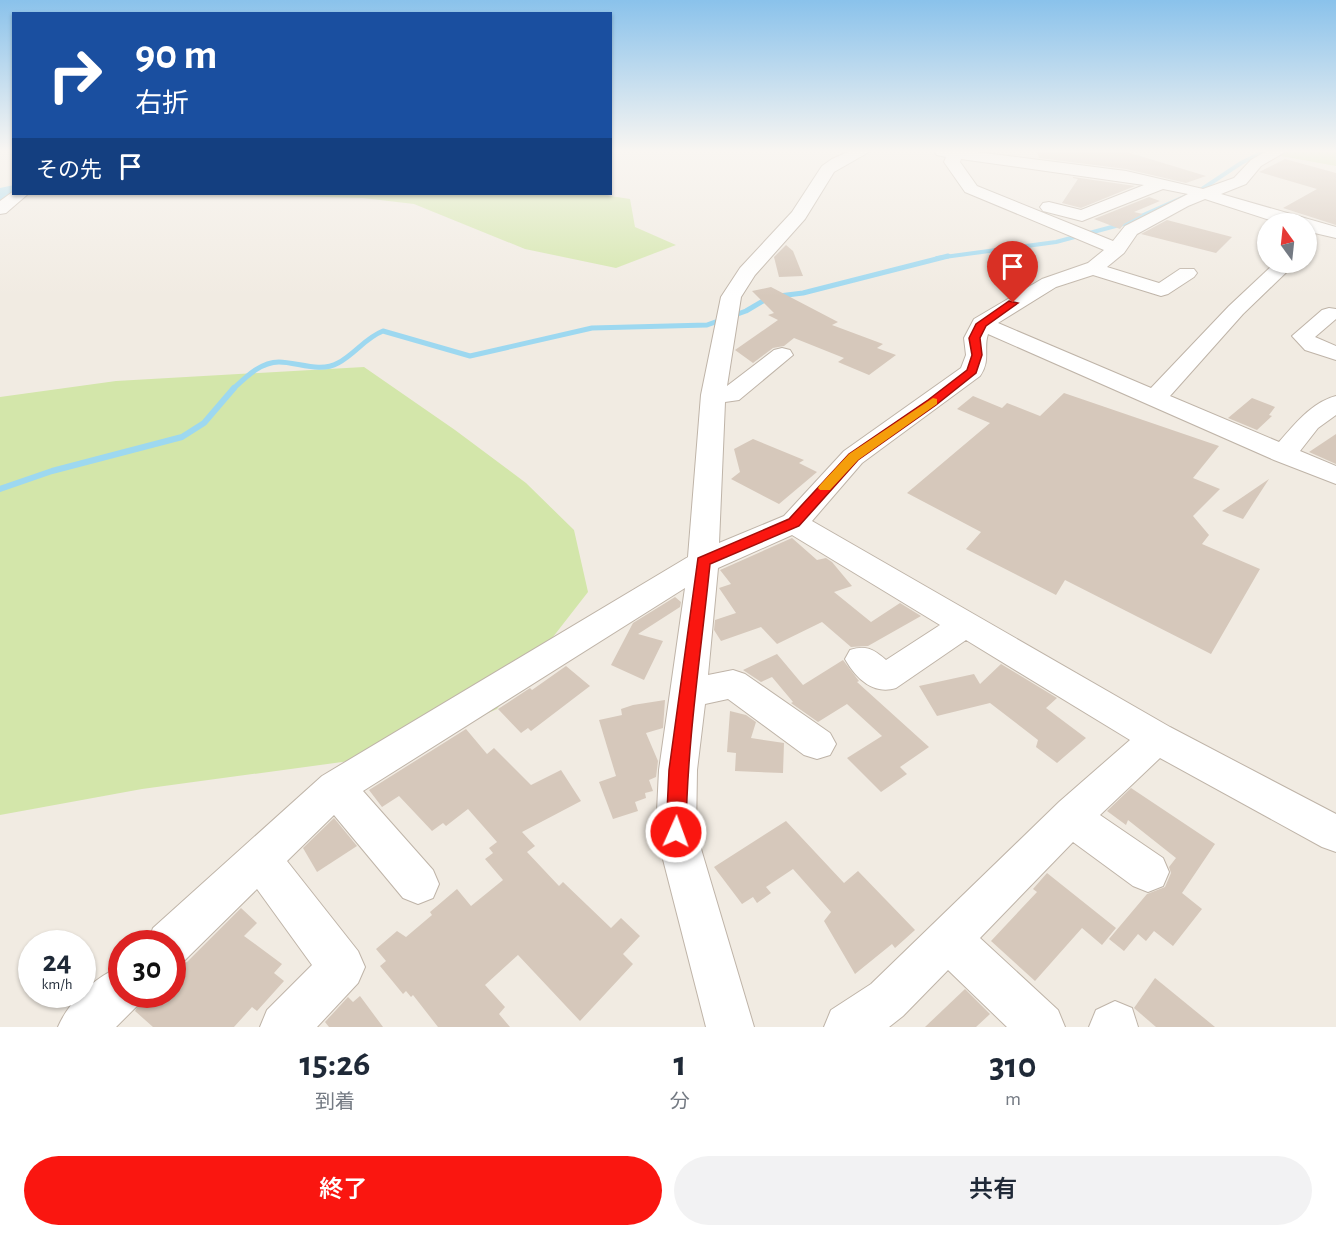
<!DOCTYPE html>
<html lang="ja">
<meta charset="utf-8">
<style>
:root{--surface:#fff;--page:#f2f2f3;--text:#1f2937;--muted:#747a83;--accent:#fa1610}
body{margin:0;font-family:"Alegreya Sans","Noto Sans JP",sans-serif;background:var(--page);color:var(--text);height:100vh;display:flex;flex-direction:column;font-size:22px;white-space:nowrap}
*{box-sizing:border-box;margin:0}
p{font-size:20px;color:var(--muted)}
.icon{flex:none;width:33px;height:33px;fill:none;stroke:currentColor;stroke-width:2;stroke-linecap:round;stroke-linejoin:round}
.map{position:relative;height:1027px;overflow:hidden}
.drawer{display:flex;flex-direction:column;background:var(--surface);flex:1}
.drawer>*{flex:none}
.banner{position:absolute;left:12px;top:12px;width:600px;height:183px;border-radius:0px;box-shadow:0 2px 4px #0004;background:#1a4fa0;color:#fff;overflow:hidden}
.needle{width:39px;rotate:345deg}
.buttons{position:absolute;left:1257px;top:213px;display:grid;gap:12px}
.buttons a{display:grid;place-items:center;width:60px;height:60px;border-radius:50%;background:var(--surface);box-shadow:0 2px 4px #0004;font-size:30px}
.speed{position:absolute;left:18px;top:930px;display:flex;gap:12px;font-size:30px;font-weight:700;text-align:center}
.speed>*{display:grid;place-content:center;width:78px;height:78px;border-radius:50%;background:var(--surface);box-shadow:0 2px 4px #0004;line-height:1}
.speed small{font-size:15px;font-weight:400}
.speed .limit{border:9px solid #d22;background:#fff;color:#111}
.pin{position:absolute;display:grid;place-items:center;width:51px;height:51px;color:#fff;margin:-62px -26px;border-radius:50% 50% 50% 0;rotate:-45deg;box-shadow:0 0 6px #0007}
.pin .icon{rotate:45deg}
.me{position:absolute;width:66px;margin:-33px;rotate:2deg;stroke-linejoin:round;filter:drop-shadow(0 0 4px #0008)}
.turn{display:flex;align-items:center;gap:21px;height:126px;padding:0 24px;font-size:27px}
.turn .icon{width:78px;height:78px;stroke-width:2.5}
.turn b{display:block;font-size:42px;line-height:51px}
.then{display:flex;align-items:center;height:57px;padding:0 24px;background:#0003;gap:12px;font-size:22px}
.eta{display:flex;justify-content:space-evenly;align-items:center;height:102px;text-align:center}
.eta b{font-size:36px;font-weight:600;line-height:42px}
.cta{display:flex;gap:12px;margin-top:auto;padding:12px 24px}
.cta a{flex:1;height:69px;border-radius:36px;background:var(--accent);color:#fff;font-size:24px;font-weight:600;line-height:69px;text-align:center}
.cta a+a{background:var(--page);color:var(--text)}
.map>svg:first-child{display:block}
.green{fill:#d3e6aa}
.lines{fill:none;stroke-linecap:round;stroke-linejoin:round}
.stream-far2{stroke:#9dd8f0;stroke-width:4}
.stream-far1{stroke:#9dd8f0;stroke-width:5}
.stream{stroke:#9dd8f0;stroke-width:6}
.river{fill:#9dd8f0;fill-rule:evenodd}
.building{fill:#d6c8bb}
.minor-casing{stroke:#bfb4a8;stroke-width:2}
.minor{fill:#fff;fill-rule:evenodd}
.route{fill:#fa1610;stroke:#a20e0a;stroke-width:1.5}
.slow{fill:#f59e0b}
</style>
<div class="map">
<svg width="1336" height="1027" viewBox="0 0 1336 1027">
<rect width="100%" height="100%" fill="#f1ebe2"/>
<g class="green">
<polygon points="1277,152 1336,152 1336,166 1281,156"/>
<polygon points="205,194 598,194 630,199 635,227 676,245 616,268 525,249 414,204 363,198"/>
<polygon points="364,367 455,430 526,483 574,530 588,592 497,709 394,755 142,789 0,815 0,397 116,381"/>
</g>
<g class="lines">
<polyline class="stream-far2" points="937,258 1056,242 1123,224 1202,189 1241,163 1263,152"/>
<g class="stream-far1">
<polyline points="779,296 803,293 948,256"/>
<path d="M232,390C245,378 260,362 279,362C297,362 320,373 338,363C355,354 365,338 383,331L470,356L592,328L707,325L746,311L768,298"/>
</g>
<polyline class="stream" points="0,489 52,471 182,437 204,423 234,388"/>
<polygon class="river" points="14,185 14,194 24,194 22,197 0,202 0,188"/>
</g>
<g class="building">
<polygon points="1037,152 1127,152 1206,176 1186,183 1126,169 1039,158"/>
<polygon points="1285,159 1336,173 1336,225 1283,208 1317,189 1259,172"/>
<polygon points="1073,178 1073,177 1135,186 1081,208 1062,203 1078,179"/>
<polygon points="1149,197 1160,201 1134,212 1143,214 1124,224 1120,229 1094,219"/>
<polygon points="1167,220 1232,237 1216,253 1141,234"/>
<polygon points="786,245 793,251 803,276 779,277 774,257"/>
<polygon points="771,287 838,322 832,325 883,344 877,348 896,355 869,375 838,362 844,358 794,338 784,346 773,348 753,363 735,350 778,320 768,315 774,313 752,291"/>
<polygon points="1064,393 1219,446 1193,478 1220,489 1193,516 1209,535 1202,544 1260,569 1211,654 1065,580 1056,595 966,549 981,532 907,493 990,423 957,409 973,396 1002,408 1007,403 1040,416"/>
<polygon points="1252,398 1275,407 1269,415 1272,416 1257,430 1228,418"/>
<polygon points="1336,434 1336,464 1309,452"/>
<polygon points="753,439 804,460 799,463 817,472 779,504 731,479 740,472 734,449"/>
<polygon points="1269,479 1243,519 1222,511"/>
<polygon points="792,538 817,560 826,558 832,562 852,586 834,592 871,622 900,603 921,616 868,646 851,647 822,622 777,644 761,627 721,641 714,630 715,620 736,613 719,588 731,584 720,570"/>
<polygon points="675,597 681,602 680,607 638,634 663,641 644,680 611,665 633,623"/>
<polygon points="777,654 803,685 843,660 859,681 857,682 929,747 900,767 907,774 881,792 847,758 882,736 847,704 818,722 791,703 793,702 772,677 761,682 743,670"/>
<polygon points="1001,664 1057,698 1046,708 1086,738 1057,763 1036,747 1038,740 990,703 937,716 919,686 974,674 980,684"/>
<polygon points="566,666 590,686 531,731 528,728 521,733 498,709 530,688 532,690"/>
<polygon points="665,700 663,728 646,733 658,761 656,777 649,780 653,791 645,793 646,798 635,802 638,811 613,819 599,782 616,776 599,720 622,715 621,709 633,705"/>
<polygon points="730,711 746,715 756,722 751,738 784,743 783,773 735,771 736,753 727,752"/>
<polygon points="466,729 487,754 494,748 531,785 561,770 581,801 522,832 535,846 527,852 559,886 563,882 611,928 621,918 640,936 623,954 633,964 580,1021 518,955 485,985 505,1007 499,1014 510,1027 438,1027 413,995 411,997 406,991 403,994 380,966 386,961 376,949 397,931 406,937 432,915 430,912 457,889 471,906 503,880 485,859 493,853 489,848 497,842 468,809 446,826 443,823 432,831 399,796 382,807 369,790"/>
<polygon points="1131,788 1215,844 1182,893 1202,909 1173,946 1154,931 1146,941 1138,934 1124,951 1109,939 1147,894 1165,887 1171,873 1169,867 1176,858 1128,820 1126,825 1107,811"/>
<polygon points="334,818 357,846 317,872 303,848"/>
<polygon points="786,821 844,883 858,871 915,930 895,948 892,944 855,974 824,921 831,912 793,869 766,887 771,893 757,903 753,897 742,904 714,867"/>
<polygon points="1047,873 1116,928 1102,945 1082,928 1035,981 991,941 1037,892 1033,889"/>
<polygon points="241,908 257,923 244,936 282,964 274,973 284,981 257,1011 252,1007 234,1027 153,1027 135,1011 145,994 172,994 172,967 187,962"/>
<polygon points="1155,978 1215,1027 1156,1027 1134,1008"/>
<polygon points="965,989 990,1014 976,1027 925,1027"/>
<polygon points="360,996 383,1027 329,1027 325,1022 348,997 353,1002"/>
</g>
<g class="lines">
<defs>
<g id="minor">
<path d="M848,152H869L834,172L805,219L755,275L741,297L727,386L774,350L782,348L790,350L793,355L739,400L725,402L719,543L784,516L844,451L961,368L966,355L964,338L974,319L1042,279L1088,263L1104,250L965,192L944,162L946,157L937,155L934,152H977L1126,171L1203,189L1234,178L1251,160L1265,152H1285L1261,166L1246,184L1221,194L1336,227V238L1306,231V224H1282L1205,199L1188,206L1137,234L1124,253L1107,267L1159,283L1180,269H1194L1197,273L1194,277L1168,294L1161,296L1093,275L1056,287L998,323L1151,388L1229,306L1276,262H1297L1243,314L1170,396L1279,442C1295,424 1312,402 1336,396V415L1318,428L1300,451L1336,466V484L1274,460L988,334C983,349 991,360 980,376L862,463L812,521L1170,727L1336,814V852L1322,847L1160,758L1100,815L1163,858L1169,872L1163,886L1148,892L1133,886L1073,842L980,938L1058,1010L1065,1027H1007L948,970L903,1016L889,1027H824L831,1010L871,984L1059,802L1130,740L966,640L896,688C874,695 856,679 845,659L850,650C866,645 873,649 886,660L940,625L792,535L718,568L708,675L733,670L745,674L830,733L836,744L830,755L817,759L804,755L728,699L705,704L697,770L696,832L754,1027H706L656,832L659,770L685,588L363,791L433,870L439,884L433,898L418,904L403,898L334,815L287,861L358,951L365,967L358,983L317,1027H260L267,1010L312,965L257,889L185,960L172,965V944H147L153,928L322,776L688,557L701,395L721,297L740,268L792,212L822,166L832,159ZM961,159L1144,185L1081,210L1049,202L1043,203L1040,207L1043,211L1082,221L1163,189L1188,194L1125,226L1113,241L977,186L960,162Z"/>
<polygon points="14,191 14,194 28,194 6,213 0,214 0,201"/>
<polygon points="1329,308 1336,309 1336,319 1315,337 1336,346 1336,360 1305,350 1292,336 1322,310"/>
<path d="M122,966V994H143L138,1005L116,1027H58C69,1001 95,977 122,966Z"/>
<polygon points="1115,1001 1132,1008 1138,1027 1089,1027 1096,1010"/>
</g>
</defs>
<use href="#minor" class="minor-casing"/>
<use href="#minor" class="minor"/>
</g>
<linearGradient id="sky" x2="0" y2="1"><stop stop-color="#8ac2eb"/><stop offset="0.51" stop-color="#f9f6f2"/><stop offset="1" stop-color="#f9f6f2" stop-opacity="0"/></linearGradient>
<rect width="1336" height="296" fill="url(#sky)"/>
<path class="route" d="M1009,301L1018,303L986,326L980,338L982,355L976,373L936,405L858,460L799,526L710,564C701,653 687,742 686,832L683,838L676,841L669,838L666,832L669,770L698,558L789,519L849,454L928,400L967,370L972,355L969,338L976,324Z"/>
<polygon class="slow" points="933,398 937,399 937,404 858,460 830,490 820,490 818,488 820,485 849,454"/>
</svg>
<div class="buttons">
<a><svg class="needle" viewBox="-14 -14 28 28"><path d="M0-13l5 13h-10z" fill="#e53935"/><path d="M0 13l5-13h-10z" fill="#747a83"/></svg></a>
</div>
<div class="speed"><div>24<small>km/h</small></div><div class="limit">30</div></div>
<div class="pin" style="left:1013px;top:303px;background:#d93025"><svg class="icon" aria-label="arrive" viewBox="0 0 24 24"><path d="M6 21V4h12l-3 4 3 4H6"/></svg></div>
<svg class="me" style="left:676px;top:832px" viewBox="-20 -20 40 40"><circle r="17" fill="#fa1610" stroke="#fff" stroke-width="3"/><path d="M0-11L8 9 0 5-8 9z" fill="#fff"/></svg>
<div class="banner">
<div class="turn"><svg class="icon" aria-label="right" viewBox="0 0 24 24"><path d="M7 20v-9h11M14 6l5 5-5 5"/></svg><div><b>90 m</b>右折</div></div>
<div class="then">その先<svg class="icon" aria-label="arrive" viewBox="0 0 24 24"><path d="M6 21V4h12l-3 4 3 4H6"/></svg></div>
</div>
</div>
<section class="drawer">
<div class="eta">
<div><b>15:26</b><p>到着</p></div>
<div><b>1</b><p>分</p></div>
<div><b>310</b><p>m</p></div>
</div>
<div class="cta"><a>終了</a><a>共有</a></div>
</section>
